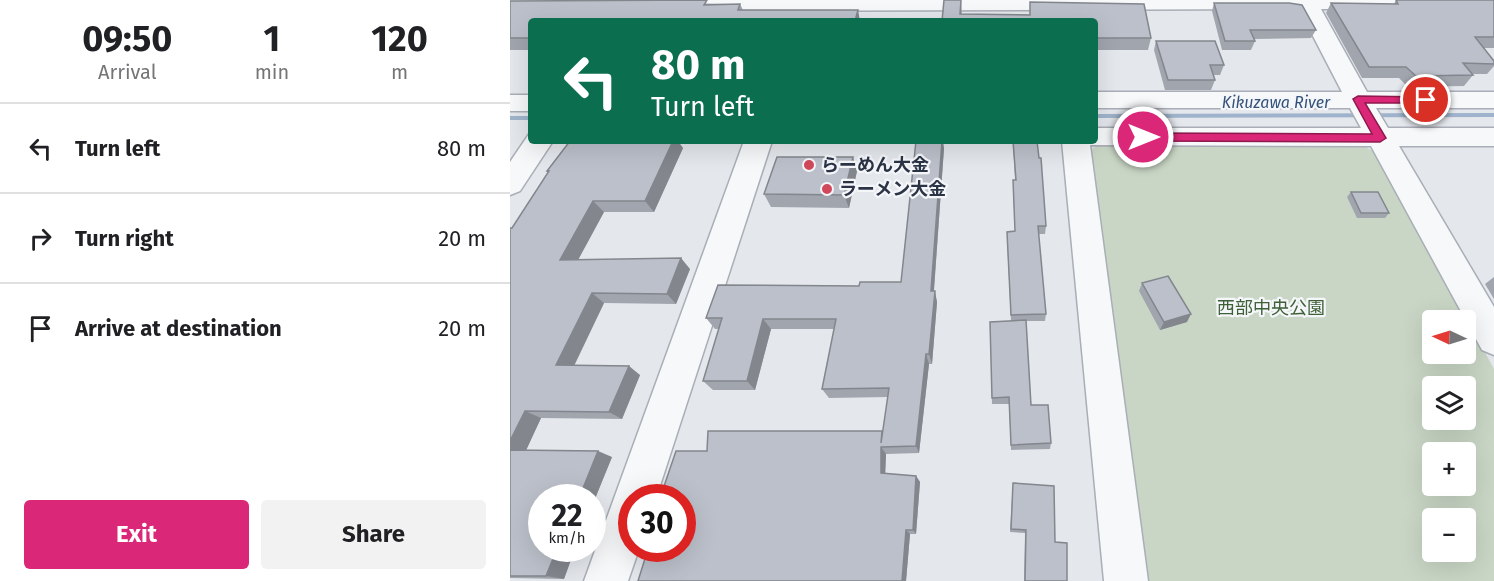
<!DOCTYPE html>
<meta charset="utf-8">
<style>
:root{--surface:#fff;--page:#f2f2f2;--text:#202124;--muted:#757577;--line:#e0e0e0;--accent:#db2777}
body{margin:0;font-family:"Fira Sans","Noto Sans JP",sans-serif;background:var(--page);color:var(--text);height:100vh;display:flex;flex-direction:column;font-size:22px;white-space:nowrap}
*{box-sizing:border-box;margin:0}
p{font-size:20px;color:var(--muted)}
.icon{flex:none;width:33px;height:33px;fill:none;stroke:currentColor;stroke-width:2;stroke-linecap:round;stroke-linejoin:round}
.map{position:relative;flex:1;overflow:hidden}
.side{display:flex;flex-direction:column;background:var(--surface);width:510px}
.side>*{flex:none}
.hud{position:absolute;left:18px;top:18px;width:570px;height:126px;border-radius:6px;box-shadow:0 6px 24px #0002;background:#0b6e4f;color:#fff;overflow:hidden}
.needle{width:39px;rotate:274deg}
.tools{position:absolute;left:912px;top:310px;display:grid;gap:12px}
.tools a{display:grid;place-items:center;width:54px;height:54px;border-radius:6px;background:var(--surface);box-shadow:0 6px 24px #0002;font-size:30px}
.speed{position:absolute;left:18px;top:484px;display:flex;gap:12px;font-size:30px;font-weight:700;text-align:center}
.speed>*{display:grid;place-content:center;width:78px;height:78px;border-radius:50%;background:var(--surface);box-shadow:0 6px 24px #0002;line-height:1}
.speed small{font-size:15px;font-weight:400}
.speed .limit{border:9px solid #d22;background:#fff;color:#111}
.pin{position:absolute;display:grid;place-items:center;width:51px;height:51px;color:#fff;margin:-26px;border:3px solid #fff;border-radius:50%;box-shadow:0 2px 6px #0007}
.me{position:absolute;width:66px;margin:-33px;rotate:90deg;stroke-linejoin:round;filter:drop-shadow(0 0 4px #0008)}
.turn{display:flex;align-items:center;gap:21px;height:126px;padding:0 24px;font-size:27px}
.turn .icon{width:78px;height:78px;stroke-width:2.5}
.turn b{display:block;font-size:42px;line-height:51px}
.eta{display:flex;justify-content:space-evenly;align-items:center;height:102px;text-align:center}
.eta b{font-size:36px;font-weight:700;line-height:42px}
.primary-button{display:flex;gap:12px;margin-top:auto;padding:12px 24px}
.primary-button a{flex:1;height:69px;border-radius:6px;background:var(--accent);color:#fff;font-size:24px;font-weight:700;line-height:69px;text-align:center}
.primary-button a+a{background:var(--page);color:var(--text)}
ul{padding:0;list-style:none}
li{display:flex;align-items:center;gap:18px;height:90px;padding:0 24px;border-top:2px solid var(--line)}
li div{flex:1}
li b{display:block;font-size:22px}
li em{font-style:normal}
main{display:flex;flex:1;min-height:0}
.map>svg:first-child{display:block}
.green{fill:#c9d6c5;fill-rule:evenodd}
.lines{fill:none;stroke-linecap:round;stroke-linejoin:round}
.stream{fill:#9fb4cc;fill-rule:evenodd}
.minor-casing{stroke:#a9aeb7;stroke-width:3}
.minor{fill:#f7f8fa;fill-rule:evenodd}
.wall{fill:#a1a5ae}
.shaded-wall{fill:#83868d}
.building{fill:#bbc0ca;stroke:#83868d;stroke-width:1.5}
.route{fill:#db2777;stroke:#8e194d;stroke-width:1.5}
.poi-dot{fill:#d1495b;stroke:#f4f6f9;stroke-width:2}
.labels{text-anchor:middle;stroke-width:4.5;stroke-linejoin:round;paint-order:stroke}
.far-water-label{font-size:16px;font-style:italic;fill:#34527a;stroke:#f4f6f9}
.poi-label{font-size:18px;font-weight:bold;fill:#2b3445;stroke:#f4f6f9;text-anchor:start}
.park-label{font-size:18px;fill:#3f6138;stroke:#f4f6f9}
</style>
<main>
<section class="side">
<div class="eta">
<div><b>09:50</b><p>Arrival</p></div>
<div><b>1</b><p>min</p></div>
<div><b>120</b><p>m</p></div>
</div>
<ul>
<li><svg class="icon" aria-label="left" viewBox="0 0 24 24"><path d="M17 20v-9H6M10 6l-5 5 5 5"/></svg><div><b>Turn left</b></div><em>80 m</em></li>
<li><svg class="icon" aria-label="right" viewBox="0 0 24 24"><path d="M7 20v-9h11M14 6l5 5-5 5"/></svg><div><b>Turn right</b></div><em>20 m</em></li>
<li><svg class="icon" aria-label="arrive" viewBox="0 0 24 24"><path d="M6 21V4h12l-3 4 3 4H6"/></svg><div><b>Arrive at destination</b></div><em>20 m</em></li>
</ul>
<div class="primary-button"><a>Exit</a><a>Share</a></div>
</section>
<div class="map">
<svg width="984" height="581" viewBox="0 0 984 581">
<rect width="100%" height="100%" fill="#e4e7ec"/>
<path class="green" d="M588,145H853L867,154L984,369V581H629L577,152ZM922,321H956V354H922ZM922,387H956V420H922ZM922,453H956V486H922ZM922,519H956V552H922Z"/>
<g class="lines">
<g class="stream">
<polygon points="984,113 984,117 585,118 585,114"/>
<rect x="0" y="116" width="21" height="4"/>
</g>
<defs>
<g id="minor">
<polygon points="179,0 984,0 984,8 811,9 857,92 984,92 984,108 866,108 878,128 984,128 984,146 889,146 984,307 984,355 972,350 861,146 580,145 638,581 594,581 552,141 585,141 585,128 851,128 840,108 585,108 585,92 832,92 789,9 185,11 177,10 174,5"/>
<rect x="0" y="95" width="21" height="16"/>
<polygon points="19,134 21,141 43,141 10,191 0,195 0,162"/>
<polygon points="234,141 262,141 146,498 122,498 122,549 129,549 118,581 74,581"/>
</g>
</defs>
<use href="#minor" class="minor-casing"/>
<use href="#minor" class="minor"/>
</g>
<g class="wall">
<polygon points="434,0 451,0 452,14 520,15 520,2 634,4 641,38 638,50 585,50 585,21 432,21"/>
<polygon points="886,0 984,0 984,48 974,48 984,61 984,66 977,74 962,74 963,75 954,86 898,87 889,78 852,78 816,13 821,3 884,4"/>
<polygon points="0,1 230,4 233,10 21,21 21,50 0,50"/>
<polygon points="704,3 806,30 801,38 743,39 745,41 741,50 712,50 702,11"/>
<polygon points="646,41 714,65 710,75 703,75 705,80 701,90 655,90 644,50"/>
<polygon points="503,141 536,226 535,234 528,234 536,314 535,321 516,321 521,405 541,443 540,449 501,450 499,404 482,404 480,322 501,321 497,240 497,232 505,231 503,189 503,180 505,180"/>
<polygon points="173,148 144,212 94,212 68,260 180,269 166,304 94,303 64,366 130,375 112,419 31,418 16,450 102,457 82,506 82,498 54,579 0,578 0,228 2,228 38,173 37,171"/>
<polygon points="434,148 424,291 427,302 422,364 419,364 409,453 376,454 375,474 406,476 410,482 406,534 400,534 396,581 128,581 197,451 373,433 378,397 319,398 312,389 324,329 261,329 245,390 203,390 193,381 209,329 205,329 196,318 349,286 391,282"/>
<polygon points="347,171 339,208 261,207 254,194"/>
<polygon points="841,192 879,213 875,218 847,218 837,197"/>
<polygon points="984,277 984,299 975,284"/>
<polygon points="632,283 677,322 650,330 629,291"/>
<polygon points="503,483 545,542 557,581 514,581 515,533 500,532"/>
</g>
<g class="shaded-wall">
<polygon points="348,10 350,21 345,21"/>
<polygon points="163,141 168,141 173,148 144,212 135,201"/>
<polygon points="432,141 433,141 434,148 423,302 421,291"/>
<polygon points="343,157 347,171 339,208 334,195"/>
<polygon points="83,201 94,212 62,271 50,260"/>
<polygon points="171,258 180,269 166,304 157,294"/>
<polygon points="425,291 427,302 422,364 419,354"/>
<polygon points="82,293 94,303 60,374 46,365"/>
<polygon points="681,314 677,322 650,330 654,322"/>
<polygon points="253,319 261,329 245,390 237,381"/>
<polygon points="416,354 419,364 409,453 406,446"/>
<polygon points="119,366 130,375 112,419 99,412"/>
<polygon points="15,411 31,418 13,457 0,452 0,441"/>
<polygon points="371,447 376,454 375,480 371,473"/>
<polygon points="88,451 102,457 82,506 82,498 69,498"/>
<polygon points="406,476 410,482 406,534 403,530"/>
<polygon points="396,530 400,534 396,581 392,581"/>
<polygon points="47,549 65,549 54,579 36,576"/>
</g>
<g class="building">
<polygon points="197,0 194,5 230,4 228,10 348,10 345,21 21,21 21,38 0,38 0,1"/>
<polygon points="434,0 451,0 450,14 520,15 520,2 634,4 641,38 585,38 585,21 432,21"/>
<polygon points="886,0 984,0 984,37 965,37 984,61 984,64 953,63 963,75 906,76 896,67 859,67 821,3 888,4"/>
<polygon points="704,3 779,3 792,5 806,30 740,30 745,41 715,41"/>
<polygon points="646,41 705,41 714,65 700,65 705,80 658,80"/>
<polygon points="60,141 163,141 135,201 83,201 50,260 171,258 157,294 82,293 46,365 119,366 99,412 15,411 0,441 0,228 2,228 39,171 37,171"/>
<polygon points="406,141 432,141 421,291 425,291 419,354 416,354 406,446 371,447 371,473 406,476 403,530 396,530 392,581 128,581 138,549 172,549 172,498 150,498 166,451 197,451 198,431 372,431 371,443 379,388 312,389 326,319 253,319 237,381 193,381 212,318 196,318 208,285 349,286 350,282 391,282"/>
<polygon points="503,141 527,141 529,158 531,158 536,226 528,226 536,314 501,315 497,232 505,231 503,180 506,180"/>
<polygon points="267,157 343,157 334,195 254,194"/>
<polygon points="841,192 868,192 879,213 851,213"/>
<polygon points="658,276 681,314 654,322 632,283"/>
<polygon points="516,320 521,405 538,405 541,443 501,445 499,397 482,398 480,322"/>
<polygon points="0,450 88,451 69,498 32,498 32,549 47,549 36,576 0,576"/>
<polygon points="503,483 544,486 545,542 557,543 557,581 515,581 516,530 501,529"/>
</g>
<polygon class="route" points="848,96 916,97 921,100 916,103 855,103 876,138 870,142 633,141 627,137 633,133 862,134 843,99"/>
<g class="poi-dot">
<circle cx="299" cy="165" r="6"/>
<circle cx="317" cy="189" r="6"/>
</g>
<g class="labels">
<g class="far-water-label">
<text x="766" y="108">Kikuzawa River</text>
</g>
<g class="poi-label">
<text x="311" y="171">らーめん大金</text>
<text x="329" y="195">ラーメン大金</text>
</g>
<g class="park-label">
<text x="761" y="314">西部中央公園</text>
</g>
</g>
</svg>
<div class="tools">
<a><svg class="needle" viewBox="-14 -14 28 28"><path d="M0-13l5 13h-10z" fill="#e53935"/><path d="M0 13l5-13h-10z" fill="#757577"/></svg></a>
<a><svg class="icon" aria-label="layers" viewBox="0 0 24 24"><path d="M12 4l9 5-9 5-9-5zM3 14l9 5 9-5"/></svg></a>
<a>+</a>
<a>−</a>
</div>
<div class="speed"><div>22<small>km/h</small></div><div class="limit">30</div></div>
<div class="pin" style="left:916px;top:100px;background:#d93025"><svg class="icon" aria-label="arrive" viewBox="0 0 24 24"><path d="M6 21V4h12l-3 4 3 4H6"/></svg></div>
<svg class="me" style="left:633px;top:137px" viewBox="-20 -20 40 40"><circle r="17" fill="#db2777" stroke="#fff" stroke-width="3"/><path d="M0-11L8 9 0 5-8 9z" fill="#fff"/></svg>
<div class="hud">
<div class="turn"><svg class="icon" aria-label="left" viewBox="0 0 24 24"><path d="M17 20v-9H6M10 6l-5 5 5 5"/></svg><div><b>80 m</b>Turn left</div></div>
</div>
</div>
</main>
